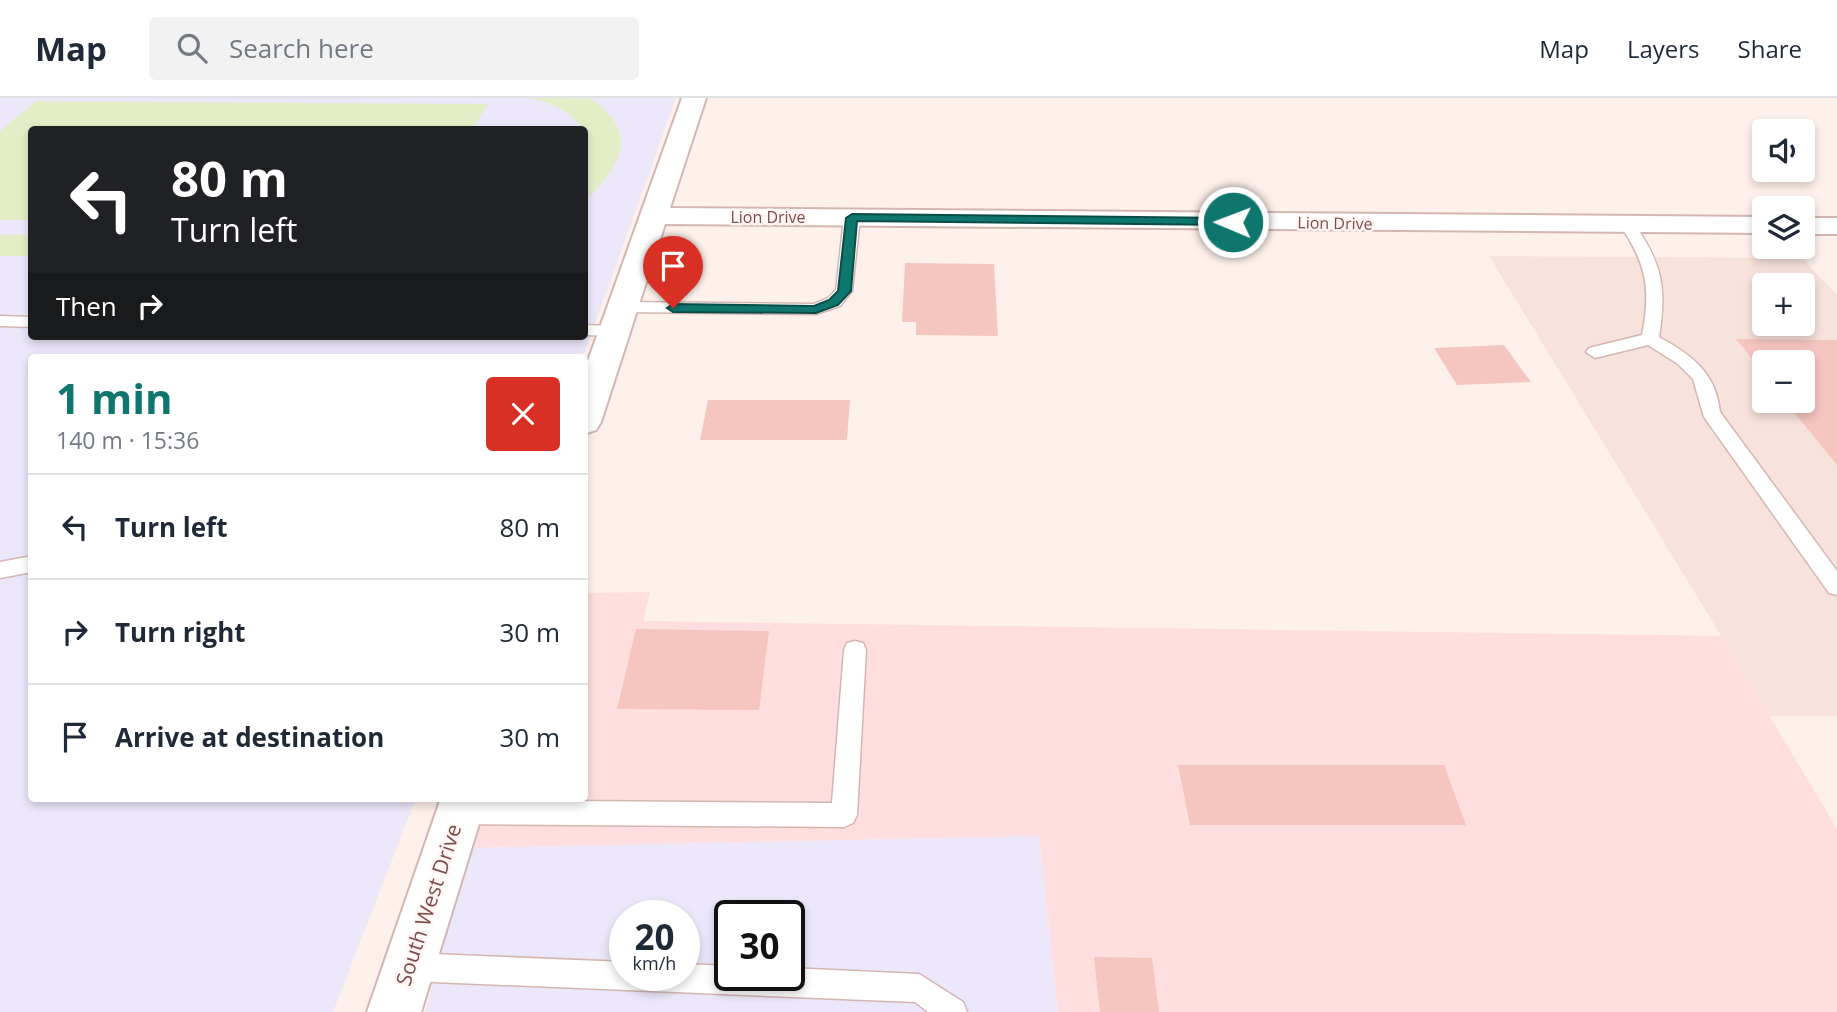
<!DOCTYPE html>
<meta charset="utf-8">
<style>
:root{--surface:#fff;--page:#f2f2f3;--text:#1f2937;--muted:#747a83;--line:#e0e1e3;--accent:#0f766e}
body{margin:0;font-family:"Open Sans",sans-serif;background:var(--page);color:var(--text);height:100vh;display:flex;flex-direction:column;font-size:26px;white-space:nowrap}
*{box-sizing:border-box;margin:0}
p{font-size:23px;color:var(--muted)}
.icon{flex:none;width:38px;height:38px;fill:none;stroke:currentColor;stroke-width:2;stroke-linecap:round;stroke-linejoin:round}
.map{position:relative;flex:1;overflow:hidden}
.panel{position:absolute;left:28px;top:256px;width:560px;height:448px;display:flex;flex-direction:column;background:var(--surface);border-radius:7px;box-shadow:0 4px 10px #0003}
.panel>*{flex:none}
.banner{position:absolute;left:28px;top:28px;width:560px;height:214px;border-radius:7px;box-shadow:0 4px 10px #0003;background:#202124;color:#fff;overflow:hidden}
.controls{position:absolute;left:1752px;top:21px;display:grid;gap:14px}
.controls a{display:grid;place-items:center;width:63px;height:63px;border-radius:7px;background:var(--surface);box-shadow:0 4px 10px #0003;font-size:35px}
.speed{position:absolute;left:609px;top:802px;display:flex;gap:14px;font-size:35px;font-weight:700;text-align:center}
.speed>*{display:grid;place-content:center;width:91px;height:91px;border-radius:50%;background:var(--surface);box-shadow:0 4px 10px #0003;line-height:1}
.speed small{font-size:18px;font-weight:400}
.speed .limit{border:4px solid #111;border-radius:10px;background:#fff;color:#111}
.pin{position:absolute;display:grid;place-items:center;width:60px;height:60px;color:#fff;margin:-72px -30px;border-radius:50% 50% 50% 0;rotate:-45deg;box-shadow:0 0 7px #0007}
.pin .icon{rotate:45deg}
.me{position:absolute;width:77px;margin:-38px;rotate:271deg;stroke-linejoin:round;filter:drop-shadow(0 0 5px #0008)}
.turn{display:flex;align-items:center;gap:24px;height:147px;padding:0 28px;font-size:32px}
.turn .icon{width:91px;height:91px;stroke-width:2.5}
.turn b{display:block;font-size:49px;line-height:60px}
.then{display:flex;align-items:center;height:66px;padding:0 28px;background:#0003;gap:14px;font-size:26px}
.round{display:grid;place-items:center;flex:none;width:74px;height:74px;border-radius:7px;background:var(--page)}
.overview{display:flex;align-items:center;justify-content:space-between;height:119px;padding:0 28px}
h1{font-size:42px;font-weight:700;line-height:52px;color:var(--accent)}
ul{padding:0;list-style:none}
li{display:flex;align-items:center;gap:21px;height:105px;padding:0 28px;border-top:2px solid var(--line)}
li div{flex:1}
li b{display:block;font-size:26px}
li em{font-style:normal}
header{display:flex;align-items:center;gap:42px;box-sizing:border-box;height:98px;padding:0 35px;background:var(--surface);border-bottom:2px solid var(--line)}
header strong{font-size:33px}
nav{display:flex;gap:38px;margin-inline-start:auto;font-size:24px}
.search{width:490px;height:63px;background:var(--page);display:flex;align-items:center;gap:18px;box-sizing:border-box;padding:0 24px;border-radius:7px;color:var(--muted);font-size:26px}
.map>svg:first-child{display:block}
.residential{fill:#f8e3dc;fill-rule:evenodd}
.commercial{fill:#fededf}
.education{fill:#ede7fb;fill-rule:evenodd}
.green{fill:#e3eec7}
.building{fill:#f5c5c0}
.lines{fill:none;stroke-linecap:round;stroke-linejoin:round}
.lane-casing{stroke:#d4b6b1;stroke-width:3}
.street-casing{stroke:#d4b6b1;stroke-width:4}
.lane{fill:#fff;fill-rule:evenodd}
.street{fill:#fff;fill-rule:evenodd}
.route{fill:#0f766e;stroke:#0a4d48;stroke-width:2}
.labels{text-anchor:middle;stroke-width:5;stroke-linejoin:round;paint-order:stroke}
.far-street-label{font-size:16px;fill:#7c4d4b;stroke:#fff6f3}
.near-street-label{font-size:21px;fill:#7c4d4b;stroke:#fff6f3}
</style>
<header>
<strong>Map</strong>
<div class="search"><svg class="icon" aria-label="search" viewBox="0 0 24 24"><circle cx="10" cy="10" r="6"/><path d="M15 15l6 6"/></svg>Search here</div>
<nav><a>Map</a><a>Layers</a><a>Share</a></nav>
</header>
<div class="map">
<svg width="1837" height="914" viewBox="0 0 1837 914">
<rect width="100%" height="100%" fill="#fef1eb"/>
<path class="residential" d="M1489,158L1802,160L1837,197V618H1770ZM1764,187H1802V226H1764ZM1764,264H1802V303H1764Z"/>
<polygon class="commercial" points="650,494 643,523 1722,538 1837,731 1837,914 1058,914 1039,738 470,750 486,700 584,700 585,495"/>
<g class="education">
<path d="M0,0H676L583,259H32V700H416L333,914H0ZM32,32H584V238H32Z"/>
<path d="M1039,738L1058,914H425L470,750ZM625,817H684V877H625ZM730,817H789V877H730Z"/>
</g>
<g class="green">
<path d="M530,0C545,0 578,0 590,1C598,4 606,12 611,19C636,49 608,82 585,102C584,45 599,17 530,0Z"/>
<polygon points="36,3 488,6 473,31 32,32 31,122 0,122 0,33"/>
<rect x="0" y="137" width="31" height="21"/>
</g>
<g class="building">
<polygon points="905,165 994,166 998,238 916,237 916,224 902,224"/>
<polygon points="1736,241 1837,242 1837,367 1785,303 1802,303 1802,264 1764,264 1764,276"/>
<polygon points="1504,247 1531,284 1457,287 1434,250"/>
<polygon points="708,302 850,302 847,342 700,342"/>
<polygon points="636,531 769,533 759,612 617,611"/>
<polygon points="1178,667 1444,667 1466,727 1190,727"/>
<polygon points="1094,859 1152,860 1159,914 1100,914"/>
</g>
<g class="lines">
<defs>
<g id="lane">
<polygon points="852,115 860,120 852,193 840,208 816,216 623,214 615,209 623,204 814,206 828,200 836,192 844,120"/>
<path d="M1628,122L1633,124C1662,165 1667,189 1659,239C1692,257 1716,275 1720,314L1837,473V497L1829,495L1704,319L1693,281L1678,266L1648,247L1595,260L1586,254L1589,250L1642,237C1651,191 1647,167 1620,127Z"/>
<polygon points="0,218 32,219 32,229 0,228"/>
<polygon points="584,227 614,228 623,233 614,238 584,237"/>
<polygon points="32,458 32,474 0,480 0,464"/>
<polygon points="855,543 863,545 866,552 857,717 853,725 844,729 459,726 450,722 446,714 450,706 459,702 832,705 844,552 847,545"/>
<polygon points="409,855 625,864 625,877 684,877 684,866 730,868 730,877 789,877 789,870 919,876 963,904 967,914 928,914 915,904 409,883 399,879 395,869 399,859"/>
</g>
<g id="street">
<polygon points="682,0 706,0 670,110 1764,119 1764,135 665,126 601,324 596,332 584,336 584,274"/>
<rect x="1802" y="120" width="35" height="16"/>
<polygon points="441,700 487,700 421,914 367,914"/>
</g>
</defs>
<use href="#lane" class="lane-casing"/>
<use href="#street" class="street-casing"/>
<use href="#lane" class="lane"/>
<use href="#street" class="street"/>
</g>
<polygon class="route" points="852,116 1233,120 1239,124 1233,127 857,123 851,193 838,207 816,215 673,214 667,210 673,206 814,208 829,202 838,193 846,120"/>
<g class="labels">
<g class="far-street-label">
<text x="768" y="125">Lion Drive</text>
<text transform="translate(1335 125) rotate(1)" y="6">Lion Drive</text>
</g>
<g class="near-street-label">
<text transform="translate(429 807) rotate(-72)" y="7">South West Drive</text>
</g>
</g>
</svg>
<div class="controls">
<a><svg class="icon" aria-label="sound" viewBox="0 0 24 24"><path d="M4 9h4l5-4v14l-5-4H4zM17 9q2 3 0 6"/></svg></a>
<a><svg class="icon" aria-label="layers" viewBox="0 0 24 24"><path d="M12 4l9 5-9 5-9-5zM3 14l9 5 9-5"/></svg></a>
<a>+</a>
<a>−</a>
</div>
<div class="speed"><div>20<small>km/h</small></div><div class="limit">30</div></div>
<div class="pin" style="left:673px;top:210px;background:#d93025"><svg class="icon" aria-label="arrive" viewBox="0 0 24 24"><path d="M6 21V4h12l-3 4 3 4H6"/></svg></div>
<svg class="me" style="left:1233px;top:124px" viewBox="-20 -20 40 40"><circle r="17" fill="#0f766e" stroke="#fff" stroke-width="3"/><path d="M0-11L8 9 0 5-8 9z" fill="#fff"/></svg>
<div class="banner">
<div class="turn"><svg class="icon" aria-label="left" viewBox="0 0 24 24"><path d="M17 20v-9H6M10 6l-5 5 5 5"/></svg><div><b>80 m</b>Turn left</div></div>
<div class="then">Then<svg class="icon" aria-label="right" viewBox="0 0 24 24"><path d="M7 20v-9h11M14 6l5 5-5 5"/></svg></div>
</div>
<section class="panel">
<div class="overview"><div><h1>1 min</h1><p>140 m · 15:36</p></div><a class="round" style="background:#d93025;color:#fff"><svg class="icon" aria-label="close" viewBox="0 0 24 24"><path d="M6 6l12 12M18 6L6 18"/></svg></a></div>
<ul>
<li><svg class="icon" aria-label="left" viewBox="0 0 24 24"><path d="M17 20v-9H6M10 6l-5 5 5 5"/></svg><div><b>Turn left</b></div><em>80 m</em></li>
<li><svg class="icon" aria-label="right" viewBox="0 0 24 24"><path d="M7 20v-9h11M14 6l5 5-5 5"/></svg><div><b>Turn right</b></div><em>30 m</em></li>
<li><svg class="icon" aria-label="arrive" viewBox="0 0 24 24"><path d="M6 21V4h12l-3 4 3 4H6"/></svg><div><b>Arrive at destination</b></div><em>30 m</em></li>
</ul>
</section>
</div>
